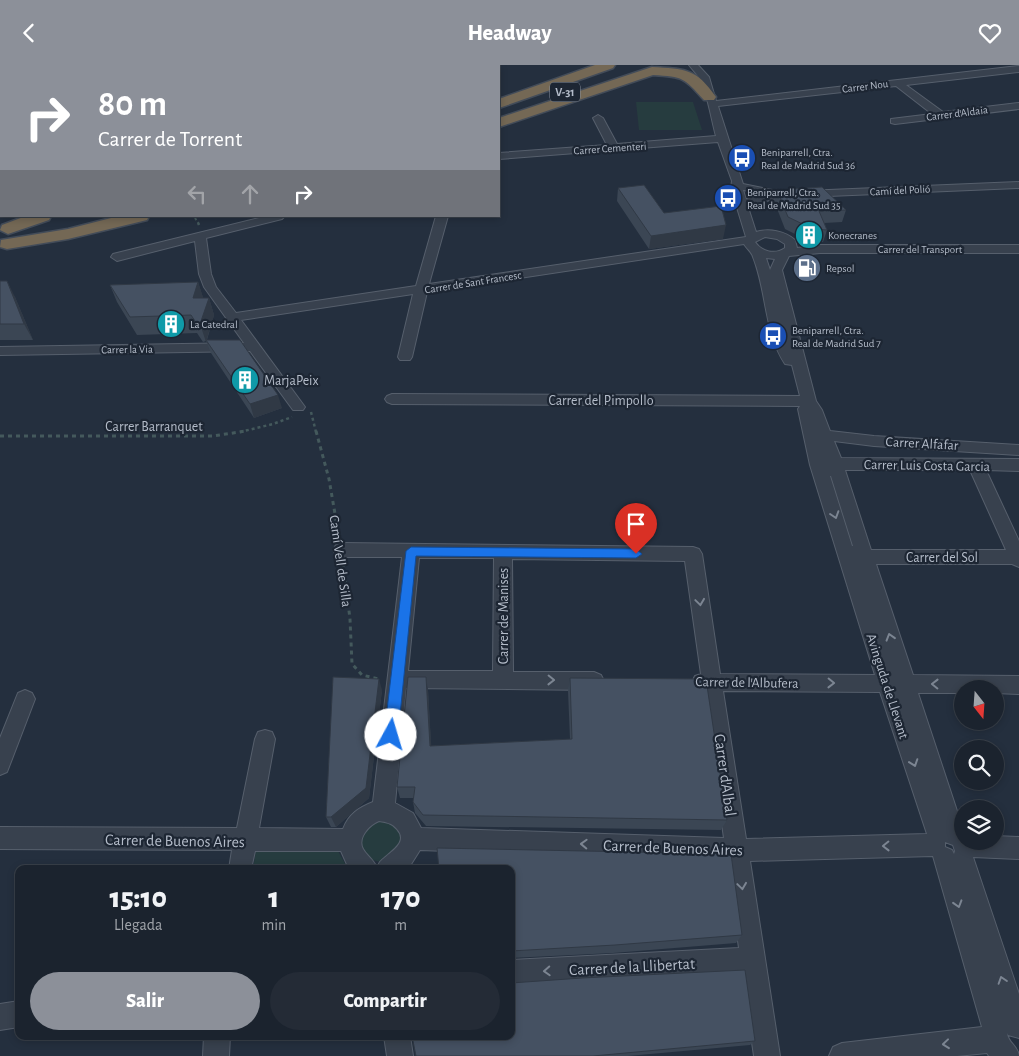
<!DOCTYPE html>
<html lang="es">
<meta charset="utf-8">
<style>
:root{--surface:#1b232e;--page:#242b36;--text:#f1f3f6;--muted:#a0a4aa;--line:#39404a;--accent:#8c9099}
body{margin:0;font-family:"Alegreya Sans",sans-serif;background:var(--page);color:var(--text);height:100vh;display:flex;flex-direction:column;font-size:19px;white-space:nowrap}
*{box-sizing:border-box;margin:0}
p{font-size:16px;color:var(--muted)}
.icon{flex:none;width:28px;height:28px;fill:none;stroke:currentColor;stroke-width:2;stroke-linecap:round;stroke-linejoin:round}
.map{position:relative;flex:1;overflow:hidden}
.side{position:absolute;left:15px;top:800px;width:500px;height:175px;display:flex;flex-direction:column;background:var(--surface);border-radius:10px;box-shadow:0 2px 8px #0003,0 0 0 1px var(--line)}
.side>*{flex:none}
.top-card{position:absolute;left:0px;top:0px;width:500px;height:152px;box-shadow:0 2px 8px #0003,0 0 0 1px var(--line);background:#8c9099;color:#fff;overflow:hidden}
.needle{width:32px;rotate:163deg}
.tools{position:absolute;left:954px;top:615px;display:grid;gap:10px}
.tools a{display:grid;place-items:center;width:50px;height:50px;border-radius:50%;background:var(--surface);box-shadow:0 2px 8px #0003,0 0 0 1px var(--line);font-size:25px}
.pin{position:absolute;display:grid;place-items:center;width:42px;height:42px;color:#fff;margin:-51px -21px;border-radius:50% 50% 50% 0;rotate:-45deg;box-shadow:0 0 5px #0007}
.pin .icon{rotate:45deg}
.me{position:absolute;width:55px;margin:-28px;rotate:6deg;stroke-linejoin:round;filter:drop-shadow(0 0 4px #0008)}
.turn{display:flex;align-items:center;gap:18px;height:105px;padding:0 15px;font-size:22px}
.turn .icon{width:65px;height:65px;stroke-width:2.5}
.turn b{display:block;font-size:35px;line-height:42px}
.lanes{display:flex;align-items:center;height:48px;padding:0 15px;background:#0003;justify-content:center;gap:25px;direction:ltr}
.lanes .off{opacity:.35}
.eta{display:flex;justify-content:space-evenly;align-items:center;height:85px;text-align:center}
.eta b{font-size:30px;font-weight:800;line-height:35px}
.primary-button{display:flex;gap:10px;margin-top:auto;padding:10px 15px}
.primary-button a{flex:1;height:58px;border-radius:30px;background:var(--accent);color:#fff;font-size:20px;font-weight:800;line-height:58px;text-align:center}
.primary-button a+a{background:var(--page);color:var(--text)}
header{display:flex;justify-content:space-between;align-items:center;height:65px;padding:0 15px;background:var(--accent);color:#fff;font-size:22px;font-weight:800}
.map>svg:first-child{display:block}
.green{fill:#263c3f}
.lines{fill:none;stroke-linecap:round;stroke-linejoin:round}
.minor-casing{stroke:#565f6c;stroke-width:2}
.highway-casing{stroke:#434c59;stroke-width:3}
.path-far2{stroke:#44595c;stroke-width:2;stroke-dasharray:2.5 2.5;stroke-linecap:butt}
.path-far1{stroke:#44595c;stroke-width:2.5;stroke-dasharray:3 3;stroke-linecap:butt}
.path{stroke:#44595c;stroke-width:3;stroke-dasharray:4 4;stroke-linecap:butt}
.minor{fill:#38414e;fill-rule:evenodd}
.highway{fill:#746855;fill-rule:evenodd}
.rail{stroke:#5a6575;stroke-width:2.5;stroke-dasharray:3 3;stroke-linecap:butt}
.wall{fill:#3b4654}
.shaded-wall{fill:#303945}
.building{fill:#455162;stroke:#303945}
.oneway{stroke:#7c8592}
.route{fill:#1a73e8;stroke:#114b97}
.labels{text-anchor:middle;stroke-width:4.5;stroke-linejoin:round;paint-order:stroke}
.far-street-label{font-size:11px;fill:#b4bcc9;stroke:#1d2633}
.far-poi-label{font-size:11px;fill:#b4bcc9;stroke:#1d2633;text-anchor:start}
.shield{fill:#1d2633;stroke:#878f9c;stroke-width:1}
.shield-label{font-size:12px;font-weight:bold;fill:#b4bcc9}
.poi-label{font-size:14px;fill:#b4bcc9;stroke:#1d2633;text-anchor:start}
.street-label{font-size:14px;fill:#b4bcc9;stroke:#1d2633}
.near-street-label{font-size:16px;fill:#b4bcc9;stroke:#1d2633}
</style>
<header><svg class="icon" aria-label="back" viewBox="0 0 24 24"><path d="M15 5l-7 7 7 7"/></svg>Headway<svg class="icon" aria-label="heart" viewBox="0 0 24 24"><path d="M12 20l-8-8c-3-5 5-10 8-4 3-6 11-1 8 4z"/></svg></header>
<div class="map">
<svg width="1019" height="991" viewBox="0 0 1019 991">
<rect width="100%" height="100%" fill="#242f3e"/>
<g class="green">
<polygon points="636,37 693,37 702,65 639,65"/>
<path d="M381,756C397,759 401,764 401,780L382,797C354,795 356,763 381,756Z"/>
<polygon points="256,785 338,786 348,804 253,804"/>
</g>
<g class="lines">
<defs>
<g id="minor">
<rect x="24" y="0" width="8" height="1"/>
<rect x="455" y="0" width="10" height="1"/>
<path d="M689,0H698L709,12L716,36L1019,1V7L906,20L943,47L1019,38V44L895,59L891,58V54L932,49L896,21L718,41L743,119L782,127L788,130L782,133L747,139L756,167C769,163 785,166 795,175L797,183L820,180H1019V188H820L789,191L782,205L816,336L822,345L830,366L874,371L1019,380V390L874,381L834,376L841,393L1019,394V406L986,405L1019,476V502L1012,499H876L913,610L1019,611V629L995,628V624H962V628H918L962,761V776H995V771L1019,772V794L973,792L1019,929V973L1008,970L1007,968C1008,978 1018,981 1019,991H989L987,988L957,991H829L833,982L842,978L982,962L933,791L750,796L780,991H754L742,908L511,919V895L739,883L727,796L420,785L408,804H349L341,786H255L251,804H229L232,785L0,784V762L237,763L255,674L258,667L265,665L272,667L275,674L259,763L343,764C349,749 358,743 373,737L402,492H342L336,490L333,485L336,480L342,478L693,482L699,484L702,489L720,609L875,610L810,400L798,344L800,341L392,339L387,337L385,334L387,331L392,329L800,331L792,300L785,299C764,267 767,227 753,192C752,187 747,184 744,179L427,227L412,292L410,295H400L398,292L413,229L241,255L305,342L303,345H293L250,286L0,290V282L244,278L204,222L199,209L195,176L117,196L111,192L113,189L267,151L284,152L282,154L206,173L211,209L216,222L236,248L416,221L436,151H448L429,219L746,172L731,123L732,116L718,77L499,94V88L607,80L593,53L598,50L603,53L617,79L716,71C712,57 706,22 699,12C696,8 692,4 689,0ZM743,125H744L765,130L746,134ZM765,172L777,174L785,179V183C775,190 762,187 755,177ZM766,193L775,194L770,205ZM845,405H970L1006,485H871ZM830,411H831L853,481H852ZM419,493H494L493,606H408ZM512,494L685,496L701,609L695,611L692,617L695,623L703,626L724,773L421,763L413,748L395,738L406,623L594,625L601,622L604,616L601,610L594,607H513ZM723,626L880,627L927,769L746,774ZM379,756C386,757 392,758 397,764C410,778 388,788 381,796C379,797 378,802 377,803C374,795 367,791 363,784C357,773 369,760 379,756ZM945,777L953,780L955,786L954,789L952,785L945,782Z"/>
<rect x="0" y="36" width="1" height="6"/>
<polygon points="1019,117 1019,123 805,132 799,129 805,126"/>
<polygon points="25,625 32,628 35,634 7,707 0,710 0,673 18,628"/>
<polygon points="19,936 19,962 0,965 0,939"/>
<polygon points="204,971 230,971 229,991 203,991"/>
<polygon points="384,971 410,971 413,991 387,991"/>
</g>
<g id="highway">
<polygon points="595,0 615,0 613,3 499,43 499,34"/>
<path d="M652,2C685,4 696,3 716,32L714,35H704C683,12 684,12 653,10L499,62V53Z"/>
<polygon points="26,151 51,151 49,155 8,169 0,165 2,160"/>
<polygon points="119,151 149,151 147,155 68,174 7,184 0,182 1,175 68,164"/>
</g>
</defs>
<use href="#minor" class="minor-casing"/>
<use href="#highway" class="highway-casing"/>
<polyline class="path-far2" points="195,153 199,159"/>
<g class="path-far1">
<polyline points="198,158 199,160"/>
<polyline points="311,347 316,367"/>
<polyline points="240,367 273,359 292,352"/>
</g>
<g class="path">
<polyline points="316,366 329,414 339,472"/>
<polyline points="0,371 213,371 246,366"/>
<polyline points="343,498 350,554 352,599 362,610 379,614"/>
</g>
<use href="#minor" class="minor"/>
<use href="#highway" class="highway"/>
<polyline class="rail" points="0,147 1,145"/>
</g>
<g class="wall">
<polygon points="618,123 664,148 723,174 649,184 617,136"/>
<polygon points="777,125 846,145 842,157 824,158 827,165 823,177 809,176 785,164 774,136"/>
<polygon points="0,216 15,232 33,275 0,275"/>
<polygon points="198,217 203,233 209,233 214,250 207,275 282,343 254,353 211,288 206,276 203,277 197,268 137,270 117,237 110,220"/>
<polygon points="426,612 428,625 431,681 570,674 568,626 570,613 727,755 721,765 426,761 415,748 413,737 413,733 400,733 397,722"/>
<polygon points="382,625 369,733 336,762 331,762 326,752"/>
<polygon points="511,804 742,870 736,878 613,888 511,893"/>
<polygon points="755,976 750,980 628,991 416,991"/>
</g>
<g class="shaded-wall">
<polygon points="726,160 723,174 649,184 651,171"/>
<polygon points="7,216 15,232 33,275 24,259"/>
<polygon points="198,217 204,235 193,233"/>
<polygon points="209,233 214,250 206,277 200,259"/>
<polygon points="278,330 282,343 254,353 250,339"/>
<polygon points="426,612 428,625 432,693 430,681"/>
<polygon points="379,614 382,625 369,733 336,762 331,752"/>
</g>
<g class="building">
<polygon points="644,120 664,148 721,141 726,160 651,171 618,123"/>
<polygon points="822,122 846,145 819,146 827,165 813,164 788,152 777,125"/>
<polygon points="0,216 7,216 24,259 0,259"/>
<polygon points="198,217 193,233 209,233 200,259 197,259 191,250 130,252 110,220"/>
<polygon points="206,275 240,275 278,330 250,339"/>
<polygon points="333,612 379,614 366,723 331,752 326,752"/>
<polygon points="408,612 426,612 430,681 572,674 570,613 706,614 727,755 423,750 413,737 415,722 397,722"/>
<polygon points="437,783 731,789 742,870 615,880 511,886 511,804 439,804"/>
<polygon points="745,905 755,976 593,991 416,991 412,971 511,971 511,918 582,913"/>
</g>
<defs><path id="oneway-chevron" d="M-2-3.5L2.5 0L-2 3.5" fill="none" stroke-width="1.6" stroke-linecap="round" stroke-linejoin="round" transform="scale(1.25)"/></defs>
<g class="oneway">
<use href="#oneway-chevron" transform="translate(835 450) rotate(72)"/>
<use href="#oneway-chevron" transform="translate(700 537) rotate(82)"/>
<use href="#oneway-chevron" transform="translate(890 572) rotate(-107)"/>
<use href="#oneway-chevron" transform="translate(551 615) rotate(1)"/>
<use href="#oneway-chevron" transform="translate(831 618) rotate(1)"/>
<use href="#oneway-chevron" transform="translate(935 619) rotate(-179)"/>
<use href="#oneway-chevron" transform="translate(914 698) rotate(71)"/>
<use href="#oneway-chevron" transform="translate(584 779) rotate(-178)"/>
<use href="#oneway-chevron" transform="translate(886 781) rotate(179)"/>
<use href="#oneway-chevron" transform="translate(742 821) rotate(82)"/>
<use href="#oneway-chevron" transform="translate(958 839) rotate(73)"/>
<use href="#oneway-chevron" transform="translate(547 906) rotate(177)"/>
<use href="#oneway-chevron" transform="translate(1002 915) rotate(-108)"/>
<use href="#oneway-chevron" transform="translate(946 979) rotate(174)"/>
</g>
<polygon class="route" points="411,482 636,484 642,489 636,493 416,491 398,670 396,675 391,677 386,675 384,670 406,486"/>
<defs>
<symbol id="bus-disc" viewBox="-11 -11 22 22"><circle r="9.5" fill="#1a4fb4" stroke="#1d2633"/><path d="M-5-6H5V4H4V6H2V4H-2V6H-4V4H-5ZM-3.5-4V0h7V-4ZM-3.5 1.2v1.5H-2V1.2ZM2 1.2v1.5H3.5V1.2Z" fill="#fff"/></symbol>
<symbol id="building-disc" viewBox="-11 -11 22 22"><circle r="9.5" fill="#0f9aa8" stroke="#1d2633"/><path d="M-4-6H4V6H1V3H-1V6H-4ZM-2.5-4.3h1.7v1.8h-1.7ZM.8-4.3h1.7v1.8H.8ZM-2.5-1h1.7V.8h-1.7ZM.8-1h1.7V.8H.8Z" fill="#fff"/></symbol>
<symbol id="fuel-disc" viewBox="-11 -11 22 22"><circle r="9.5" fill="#5c6f8a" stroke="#1d2633"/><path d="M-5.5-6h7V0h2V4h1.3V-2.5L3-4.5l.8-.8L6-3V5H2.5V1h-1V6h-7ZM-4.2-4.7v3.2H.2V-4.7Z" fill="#fff"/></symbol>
</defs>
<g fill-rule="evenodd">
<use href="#bus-disc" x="726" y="77" width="32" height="32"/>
<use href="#bus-disc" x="712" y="117" width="32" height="32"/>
<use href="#building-disc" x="793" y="154" width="32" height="32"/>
<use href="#fuel-disc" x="791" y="187" width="32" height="32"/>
<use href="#building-disc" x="155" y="243" width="32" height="32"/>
<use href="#bus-disc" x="757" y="255" width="32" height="32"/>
<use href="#building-disc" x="229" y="299" width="32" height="32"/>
</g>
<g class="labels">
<g class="far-street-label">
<text transform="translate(865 21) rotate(-7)" y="4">Carrer Nou</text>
<text transform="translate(957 48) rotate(-7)" y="4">Carrer d'Aldaia</text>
<text transform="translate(610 83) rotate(-4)" y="4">Carrer Cementeri</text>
<text transform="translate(900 125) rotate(-3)" y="4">Camí del Polió</text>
<text x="920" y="188">Carrer del Transport</text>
<text transform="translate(473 217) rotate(-9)" y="4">Carrer de Sant Francesc</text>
<text transform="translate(127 284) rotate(-1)" y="4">Carrer la Via</text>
</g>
<g class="far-poi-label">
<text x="761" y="91">Beniparrell, Ctra.<tspan x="761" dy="13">Real de Madrid Sud 36</tspan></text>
<text x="747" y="131">Beniparrell, Ctra.<tspan x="747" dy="13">Real de Madrid Sud 35</tspan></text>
<text x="828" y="174">Konecranes</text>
<text x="826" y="207">Repsol</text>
<text x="190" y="263">La Catedral</text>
<text x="792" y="269">Beniparrell, Ctra.<tspan x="792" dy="13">Real de Madrid Sud 7</tspan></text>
</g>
<rect class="shield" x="550" y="17.5" width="30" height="19" rx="4"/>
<g class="shield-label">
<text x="565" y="31">V-31</text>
</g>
<g class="poi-label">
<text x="264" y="320">MarjaPeix</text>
</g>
<g class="street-label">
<text x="601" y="340">Carrer del Pimpollo</text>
<text x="154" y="366">Carrer Barranquet</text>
<text transform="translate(922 378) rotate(3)" y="5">Carrer Alfafar</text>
<text transform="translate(927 400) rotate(1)" y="5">Carrer Luis Costa Garcia</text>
<text x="942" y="497">Carrer del Sol</text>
<text transform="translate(341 496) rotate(82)" y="5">Camí Vell de Silla</text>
<text transform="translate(503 551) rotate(-90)" y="5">Carrer de Manises</text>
<text transform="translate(747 617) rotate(1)" y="5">Carrer de l'Albufera</text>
<text transform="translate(888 621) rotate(72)" y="5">Avinguda de Llevant</text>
</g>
<g class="near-street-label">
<text transform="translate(726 710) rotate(82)" y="6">Carrer d'Albal</text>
<text transform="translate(175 775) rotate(1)" y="6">Carrer de Buenos Aires</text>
<text transform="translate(673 782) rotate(2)" y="6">Carrer de Buenos Aires</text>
<text transform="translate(632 901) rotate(-3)" y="6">Carrer de la Llibertat</text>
</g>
</g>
</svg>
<div class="tools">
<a><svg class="needle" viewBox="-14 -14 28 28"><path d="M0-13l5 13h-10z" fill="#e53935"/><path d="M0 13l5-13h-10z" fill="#a0a4aa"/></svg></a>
<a><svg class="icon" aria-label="search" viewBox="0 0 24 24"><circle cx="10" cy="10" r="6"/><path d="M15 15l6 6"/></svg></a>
<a><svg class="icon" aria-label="layers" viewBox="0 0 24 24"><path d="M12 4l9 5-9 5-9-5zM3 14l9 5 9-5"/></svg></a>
</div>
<div class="pin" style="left:636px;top:489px;background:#d93025"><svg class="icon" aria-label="arrive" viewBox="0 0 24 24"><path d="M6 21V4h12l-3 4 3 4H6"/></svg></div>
<svg class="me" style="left:391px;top:670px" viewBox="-20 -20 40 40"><circle r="19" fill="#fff"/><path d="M0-13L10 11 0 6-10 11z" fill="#1a73e8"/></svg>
<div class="top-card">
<div class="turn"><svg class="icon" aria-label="right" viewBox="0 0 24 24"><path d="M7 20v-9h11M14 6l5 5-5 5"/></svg><div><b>80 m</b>Carrer de Torrent</div></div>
<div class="lanes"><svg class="icon off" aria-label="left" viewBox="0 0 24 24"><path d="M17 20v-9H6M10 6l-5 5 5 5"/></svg><svg class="icon off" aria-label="ahead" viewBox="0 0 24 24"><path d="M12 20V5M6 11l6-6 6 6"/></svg><svg class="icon" aria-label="right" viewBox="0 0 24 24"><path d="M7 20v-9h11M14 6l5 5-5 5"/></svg></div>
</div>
<section class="side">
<div class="eta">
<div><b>15:10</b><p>Llegada</p></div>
<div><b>1</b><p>min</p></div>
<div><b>170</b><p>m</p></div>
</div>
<div class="primary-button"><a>Salir</a><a>Compartir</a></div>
</section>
</div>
